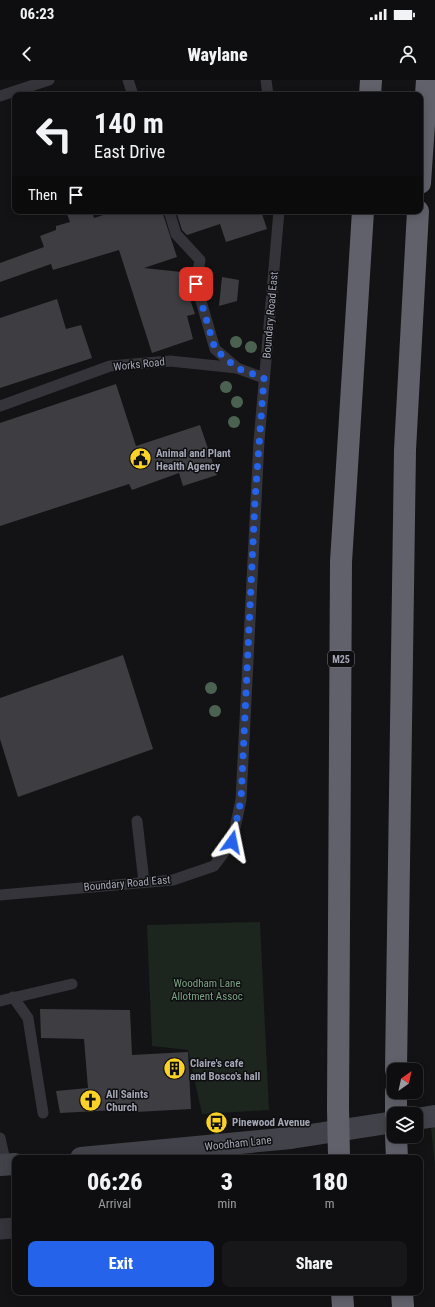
<!DOCTYPE html>
<style>
:root{--surface:#0e0e10;--page:#171719;--text:#f1f3f6;--muted:#9b9c9f;--line:#2e2e30;--accent:#2563eb}
body{margin:0;font-family:"Roboto Condensed",sans-serif;background:var(--page);color:var(--text);height:100vh;display:flex;flex-direction:column;font-size:15px;white-space:nowrap}
*{box-sizing:border-box;margin:0}
p{font-size:13px;color:var(--muted)}
.icon{flex:none;width:22px;height:22px;fill:none;stroke:currentColor;stroke-width:2;stroke-linecap:round;stroke-linejoin:round}
.map{position:relative;flex:1;overflow:hidden}
.details{position:absolute;left:12px;top:1075px;width:411px;height:140px;display:flex;flex-direction:column;background:var(--surface);border-radius:8px;box-shadow:0 2px 10px #0003,0 0 0 1px var(--line)}
.details>*{flex:none}
.top-card{position:absolute;left:12px;top:12px;width:411px;height:122px;border-radius:8px;box-shadow:0 2px 10px #0003,0 0 0 1px var(--line);background:#0e0e10;color:var(--text);overflow:hidden}
.needle{width:26px;rotate:33deg}
.fabs{position:absolute;left:387px;top:983px;display:grid;gap:8px}
.fabs a{display:grid;place-items:center;width:36px;height:36px;border-radius:8px;background:var(--surface);box-shadow:0 2px 10px #0003,0 0 0 1px var(--line);font-size:20px}
.pin{position:absolute;display:grid;place-items:center;width:34px;height:34px;color:#fff;margin:-17px;border-radius:8px;box-shadow:0 2px 6px #0006}
.me{position:absolute;width:44px;margin:-22px;rotate:12deg;stroke-linejoin:round;filter:drop-shadow(0 0 3px #0008)}
.turn{display:flex;align-items:center;gap:14px;height:84px;padding:0 16px;font-size:18px}
.turn .icon{width:52px;height:52px;stroke-width:2.5}
.turn b{display:block;font-size:28px;line-height:34px}
.then{display:flex;align-items:center;height:38px;padding:0 16px;background:#0003;gap:8px;font-size:15px}
.eta{display:flex;justify-content:space-evenly;align-items:center;height:68px;text-align:center}
.eta b{font-size:24px;font-weight:800;line-height:28px}
.cta{display:flex;gap:8px;margin-top:auto;padding:8px 16px}
.cta a{flex:1;height:46px;border-radius:8px;background:var(--accent);color:#fff;font-size:16px;font-weight:800;line-height:46px;text-align:center}
.cta a+a{background:var(--page);color:var(--text)}
.status{display:flex;justify-content:space-between;align-items:center;height:28px;padding:0 20px;background:var(--surface);direction:ltr}
.status svg{height:11px;fill:currentColor}
header{display:flex;justify-content:space-between;align-items:center;height:52px;padding:0 16px;background:var(--surface);font-size:18px;font-weight:800}
.map>svg:first-child{display:block}
.green{fill:#1d251f}
.building{fill:#3e3d42}
.lines{fill:none;stroke-linecap:round;stroke-linejoin:round}
.service{stroke:#34343a;stroke-width:11}
.minor{stroke:#34343a;stroke-width:21}
.secondary{stroke:#42434a;stroke-width:22}
.motorway{stroke:#60616b;stroke-width:22}
.motorway-bridge{stroke:#60616b;stroke-width:22}
.tree{fill:#4c6251}
.route{stroke:#2563eb;stroke-width:7;stroke-dasharray:0 12.6}
.labels{text-anchor:middle;stroke-width:3;stroke-linejoin:round;paint-order:stroke}
.shield{fill:#0e0e10;stroke:#777984;stroke-width:1}
.shield-label{font-size:10px;font-weight:bold;fill:#a4a7b6}
.street-label{font-size:11px;fill:#a4a7b6;stroke:#0e0e10}
.poi-label{font-size:11px;font-weight:bold;fill:#a4a7b6;stroke:#0e0e10;text-anchor:start}
.park-label{font-size:11px;fill:#7aa282;stroke:#0e0e10}
</style>
<div class="status"><b>06:23</b><svg viewBox="0 0 49 12"><path d="M0 12V9h3v3zM5 12V6h3v6zM10 12V3h3v9zM15 12V0h3v12zM26 1h20v11H26zM47 4h2v5h-2z"/></svg></div>
<header><svg class="icon" aria-label="back" viewBox="0 0 24 24"><path d="M15 5l-7 7 7 7"/></svg>Waylane<svg class="icon" aria-label="person" viewBox="0 0 24 24"><circle cx="12" cy="8" r="4"/><path d="M4 21q1-7 8-7t8 7"/></svg></header>
<div class="map">
<svg width="435" height="1227" viewBox="0 0 435 1227">
<rect width="100%" height="100%" fill="#131315"/>
<g class="green">
<polygon points="260,842 269,1030 202,1034 188,970 152,966 147,845"/>
<polygon points="431,1047 435,1047 435,1086"/>
</g>
<g class="building">
<polygon points="66,131 92,131 94,138 116,131 162,131 177,177 144,188 181,192 195,234 187,236 193,259 152,273 119,170 53,190 51,184 0,202 0,183 44,167 40,156 56,150 56,146 70,142"/>
<polygon points="176,131 261,131 267,149 226,162 220,144 187,155 182,150"/>
<polygon points="222,197 239,200 237,221 219,226"/>
<polygon points="57,219 66,249 81,245 92,278 0,308 0,238"/>
<polygon points="116,304 136,366 200,345 217,395 183,406 179,393 132,410 129,404 0,446 0,343"/>
<polygon points="123,575 153,669 18,717 0,659 0,618"/>
<polygon points="40,929 130,930 132,975 188,972 191,1029 136,1032 136,1029 60,1033 56,1011 88,1008 84,959 41,958"/>
</g>
<g class="lines">
<g class="service">
<polyline points="128,0 133,15"/>
<polyline points="266,0 268,15"/>
<polyline points="0,16 49,0"/>
<polyline points="169,131 176,154 200,180 196,204 215,269 237,288 264,298"/>
<polyline points="0,326 110,286 170,281 237,288"/>
<polyline points="137,741 144,802"/>
<polyline points="0,815 173,800 214,786 232,762 241,720 259,361 279,131"/>
<polyline points="13,917 28,938 43,1033"/>
<polyline points="0,921 72,904"/>
<polyline points="0,1058 6,1085"/>
</g>
<polyline class="minor" points="0,1149 15,1148"/>
<g class="secondary">
<polyline points="416,1039 435,1036"/>
<polyline points="81,1078 291,1058 394,1042"/>
<polyline points="0,1085 15,1084"/>
</g>
<g class="motorway">
<polyline points="370,15 371,0"/>
<polyline points="420,103 427,0"/>
<polyline points="396,990 405,370 418,131"/>
<polyline points="396,1012 396,1034"/>
<polyline points="338,1028 341,482 363,131"/>
<polyline points="396,1056 397,1078"/>
<polyline points="342,1212 343,1227"/>
<polyline points="402,1212 403,1227"/>
</g>
<polyline class="motorway-bridge" points="338,1028 339,1076"/>
</g>
<g class="tree">
<circle cx="236" cy="262" r="6"/>
<circle cx="251" cy="267" r="6"/>
<circle cx="226" cy="307" r="6"/>
<circle cx="237" cy="322" r="6"/>
<circle cx="234" cy="342" r="6"/>
<circle cx="211" cy="608" r="6"/>
<circle cx="215" cy="631" r="6"/>
</g>
<g class="lines">
<polyline class="route" points="196,204 215,269 237,288 264,298 255,420 241,720 232,762"/>
</g>
<defs>
<symbol id="civic-disc" viewBox="-11 -11 22 22"><circle r="9.5" fill="#fbd326" stroke="#0e0e10"/><path d="M-.6-6.5H3V-4.5H.6V-3L4-1V1h2V6H-6V1h2V-1L-.6-3ZM-1.2 2.5V6h2.4V2.5Z" fill="#111"/></symbol>
<symbol id="building-disc" viewBox="-11 -11 22 22"><circle r="9.5" fill="#fbd326" stroke="#0e0e10"/><path d="M-4-6H4V6H1V3H-1V6H-4ZM-2.5-4.3h1.7v1.8h-1.7ZM.8-4.3h1.7v1.8H.8ZM-2.5-1h1.7V.8h-1.7ZM.8-1h1.7V.8H.8Z" fill="#111"/></symbol>
<symbol id="church-disc" viewBox="-11 -11 22 22"><circle r="9.5" fill="#fbd326" stroke="#0e0e10"/><path d="M-1.2-6h2.4v3.5h3.3v2.4h-3.3V6h-2.4V-.1h-3.3v-2.4h3.3Z" fill="#111"/></symbol>
<symbol id="bus-disc" viewBox="-11 -11 22 22"><circle r="9.5" fill="#fbd326" stroke="#0e0e10"/><path d="M-5-6H5V4H4V6H2V4H-2V6H-4V4H-5ZM-3.5-4V0h7V-4ZM-3.5 1.2v1.5H-2V1.2ZM2 1.2v1.5H3.5V1.2Z" fill="#111"/></symbol>
</defs>
<g fill-rule="evenodd">
<use href="#civic-disc" x="128" y="366" width="25" height="25"/>
<use href="#building-disc" x="162" y="976" width="25" height="25"/>
<use href="#church-disc" x="78" y="1008" width="25" height="25"/>
<use href="#bus-disc" x="204" y="1030" width="25" height="25"/>
</g>
<g class="labels">
<rect class="shield" x="328" y="571" width="26" height="16" rx="3"/>
<g class="shield-label">
<text x="341" y="583">M25</text>
</g>
<g class="street-label">
<text transform="translate(270 235) rotate(-85)" y="4">Boundary Road East</text>
<text transform="translate(139 284) rotate(-6)" y="4">Works Road</text>
<text transform="translate(127 803) rotate(-5)" y="4">Boundary Road East</text>
<text transform="translate(238 1063) rotate(-6)" y="4">Woodham Lane</text>
</g>
<g class="poi-label">
<text x="156" y="377">Animal and Plant<tspan x="156" dy="13">Health Agency</tspan></text>
<text x="190" y="987">Claire's cafe<tspan x="190" dy="13">and Bosco's hall</tspan></text>
<text x="106" y="1018">All Saints<tspan x="106" dy="13">Church</tspan></text>
<text x="232" y="1046">Pinewood Avenue</text>
</g>
<g class="park-label">
<text x="207" y="907">Woodham Lane<tspan x="207" dy="13">Allotment Assoc</tspan></text>
</g>
</g>
</svg>
<div class="fabs">
<a><svg class="needle" viewBox="-14 -14 28 28"><path d="M0-13l5 13h-10z" fill="#e53935"/><path d="M0 13l5-13h-10z" fill="#9b9c9f"/></svg></a>
<a><svg class="icon" aria-label="layers" viewBox="0 0 24 24"><path d="M12 4l9 5-9 5-9-5zM3 14l9 5 9-5"/></svg></a>
</div>
<div class="pin" style="left:196px;top:204px;background:#d93025"><svg class="icon" aria-label="arrive" viewBox="0 0 24 24"><path d="M6 21V4h12l-3 4 3 4H6"/></svg></div>
<svg class="me" style="left:232px;top:762px" viewBox="-20 -20 40 40"><path d="M0-17L14 15 0 8-14 15z" fill="#2563eb" stroke="#fff" stroke-width="4"/></svg>
<div class="top-card">
<div class="turn"><svg class="icon" aria-label="left" viewBox="0 0 24 24"><path d="M17 20v-9H6M10 6l-5 5 5 5"/></svg><div><b>140 m</b>East Drive</div></div>
<div class="then">Then<svg class="icon" aria-label="arrive" viewBox="0 0 24 24"><path d="M6 21V4h12l-3 4 3 4H6"/></svg></div>
</div>
<section class="details">
<div class="eta">
<div><b>06:26</b><p>Arrival</p></div>
<div><b>3</b><p>min</p></div>
<div><b>180</b><p>m</p></div>
</div>
<div class="cta"><a>Exit</a><a>Share</a></div>
</section>
</div>
